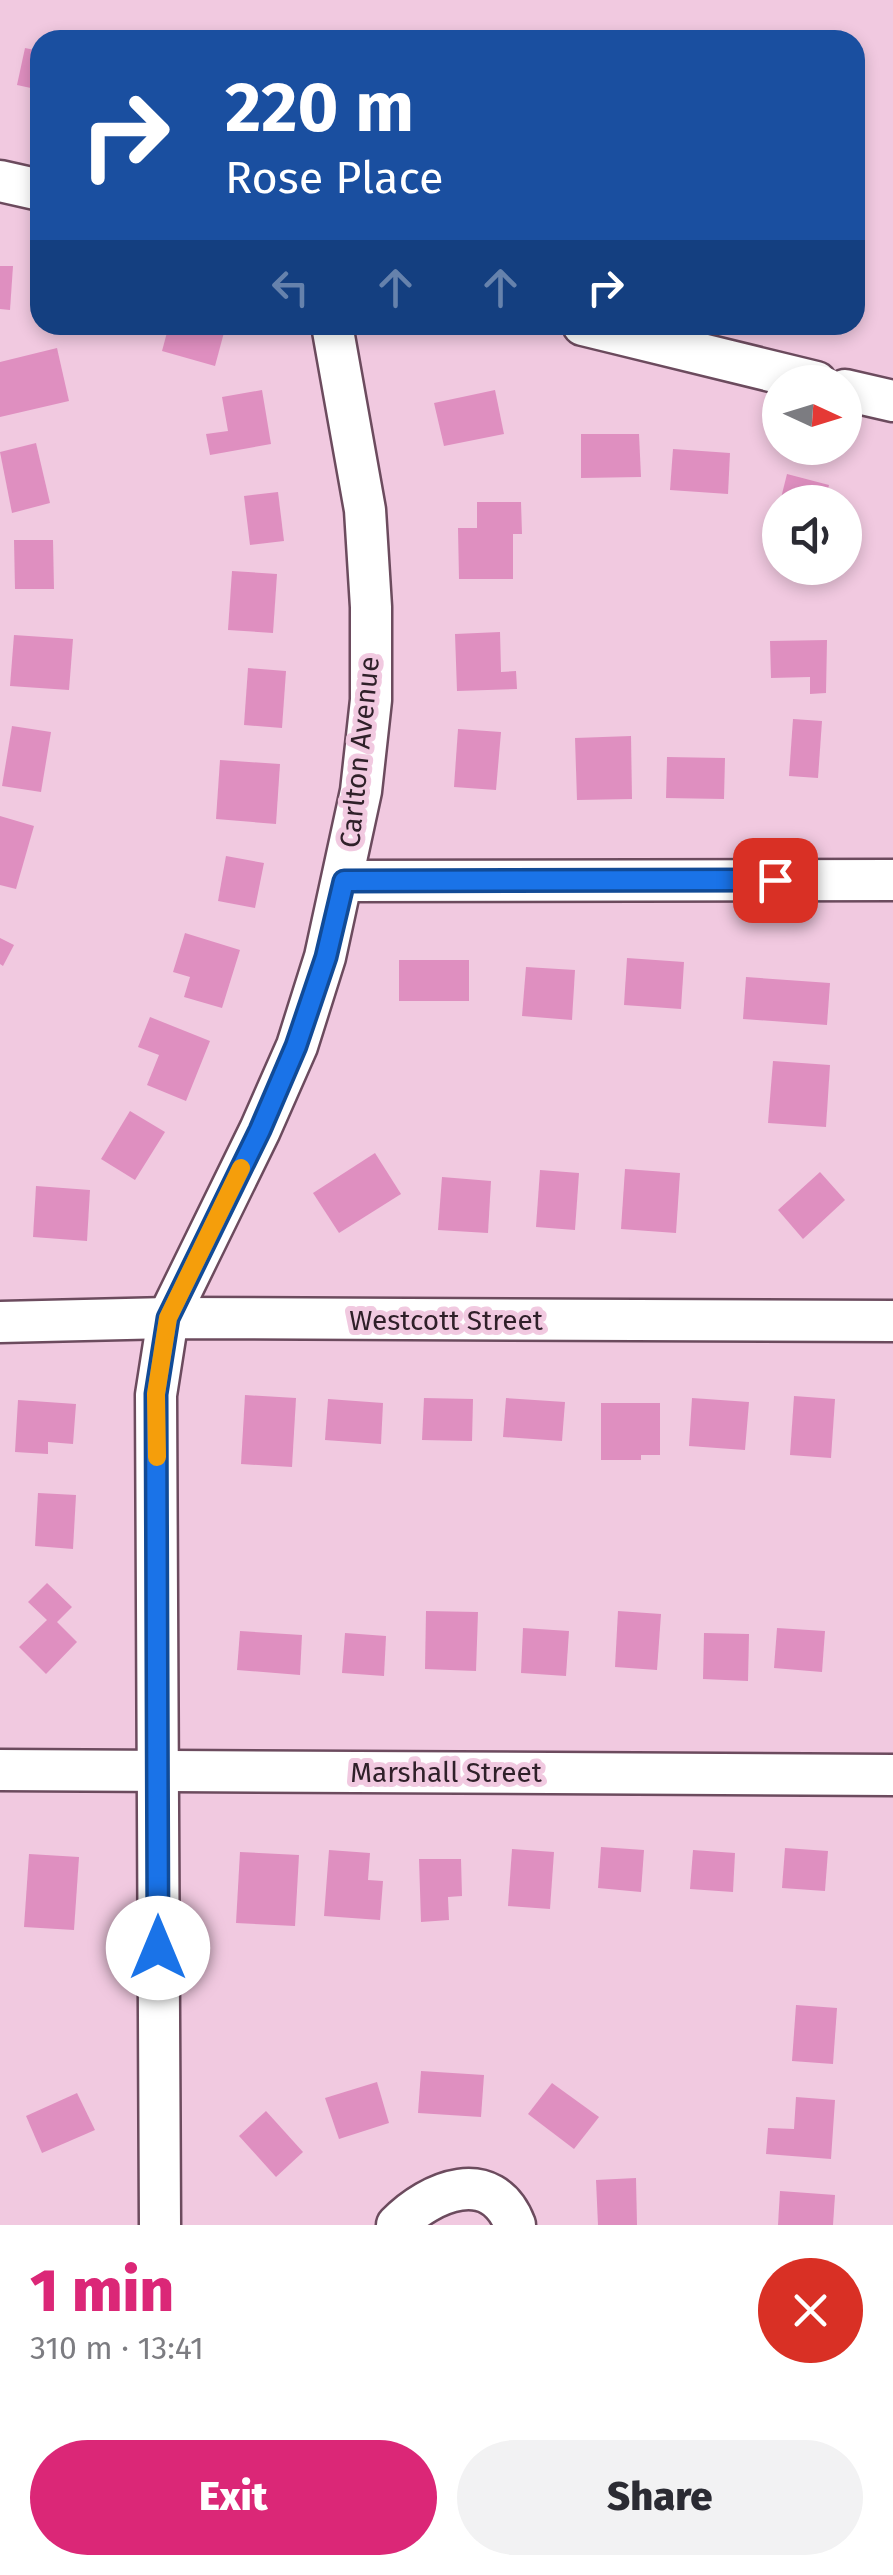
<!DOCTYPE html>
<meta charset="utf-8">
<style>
:root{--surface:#fff;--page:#f2f2f3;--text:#2b2b33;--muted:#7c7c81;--accent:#db2777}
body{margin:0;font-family:"Fira Sans",sans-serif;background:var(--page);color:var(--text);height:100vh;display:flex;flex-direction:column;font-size:38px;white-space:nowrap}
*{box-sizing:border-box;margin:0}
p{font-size:32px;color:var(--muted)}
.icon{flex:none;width:55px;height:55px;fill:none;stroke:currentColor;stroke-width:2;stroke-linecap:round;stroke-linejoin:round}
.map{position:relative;height:2225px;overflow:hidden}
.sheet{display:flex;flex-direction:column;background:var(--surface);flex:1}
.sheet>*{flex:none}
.guide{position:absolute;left:30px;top:30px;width:835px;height:305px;border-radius:30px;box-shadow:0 5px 15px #0003;background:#1a4fa0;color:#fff;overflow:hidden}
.needle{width:65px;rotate:94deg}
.buttons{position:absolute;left:762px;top:365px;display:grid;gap:20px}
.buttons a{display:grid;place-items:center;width:100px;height:100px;border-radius:50%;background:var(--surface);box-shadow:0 5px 15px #0003;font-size:50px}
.pin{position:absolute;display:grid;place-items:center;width:85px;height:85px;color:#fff;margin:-42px;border-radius:20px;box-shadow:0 5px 15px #0006}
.me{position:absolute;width:110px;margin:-55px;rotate:0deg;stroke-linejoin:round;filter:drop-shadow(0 0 8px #0008)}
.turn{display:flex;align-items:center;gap:35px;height:210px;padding:0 30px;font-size:45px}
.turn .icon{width:130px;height:130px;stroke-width:2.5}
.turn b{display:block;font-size:70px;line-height:85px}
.lanes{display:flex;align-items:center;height:95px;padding:0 30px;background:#0003;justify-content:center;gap:50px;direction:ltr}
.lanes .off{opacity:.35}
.round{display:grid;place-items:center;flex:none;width:105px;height:105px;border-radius:52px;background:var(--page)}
.head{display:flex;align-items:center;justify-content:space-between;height:170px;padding:0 30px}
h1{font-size:60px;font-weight:800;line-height:75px;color:var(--accent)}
.button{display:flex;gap:20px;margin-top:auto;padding:20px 30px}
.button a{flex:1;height:115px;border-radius:60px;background:var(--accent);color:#fff;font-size:40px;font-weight:800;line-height:115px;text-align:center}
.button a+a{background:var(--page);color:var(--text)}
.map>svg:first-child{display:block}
.building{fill:#df8fc0}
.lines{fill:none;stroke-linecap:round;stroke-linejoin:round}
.street-casing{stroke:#6c4b5e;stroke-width:45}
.street{stroke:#fff;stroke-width:40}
.route-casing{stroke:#114b97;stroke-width:25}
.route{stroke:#1a73e8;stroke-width:18}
.slow{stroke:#f59e0b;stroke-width:18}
.labels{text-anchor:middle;stroke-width:10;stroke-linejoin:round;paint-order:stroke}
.street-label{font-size:28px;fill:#2f2029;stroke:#f1c9e0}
</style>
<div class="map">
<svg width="893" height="2225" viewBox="0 0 893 2225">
<rect width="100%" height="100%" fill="#f1c9e0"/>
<g class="building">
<polygon points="25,48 40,51 40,90 17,85"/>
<polygon points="0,266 13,266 10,310 0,309"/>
<polygon points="169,325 226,325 215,366 162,351"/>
<polygon points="57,348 69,401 0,417 0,362"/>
<polygon points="262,390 271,444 210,455 206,434 228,431 222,397"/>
<polygon points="495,390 504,434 444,446 434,403"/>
<polygon points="581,434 639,434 641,477 581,478"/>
<polygon points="36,443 50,503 12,513 0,452"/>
<polygon points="673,449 730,453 728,494 670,490"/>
<polygon points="787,474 829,485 825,502 780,502"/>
<polygon points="278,492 284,541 250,545 244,496"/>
<polygon points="477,502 521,502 522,534 513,534 513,579 459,579 458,528 477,528"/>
<polygon points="14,540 53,540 54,589 15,589"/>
<polygon points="232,571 277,574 273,633 228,630"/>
<polygon points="500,632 501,672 516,671 517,689 457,691 455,634"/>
<polygon points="14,635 73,639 69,690 10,686"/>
<polygon points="827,640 826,693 810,694 810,677 771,678 770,641"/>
<polygon points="248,668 286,671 282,728 244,725"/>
<polygon points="793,719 822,721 818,778 789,776"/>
<polygon points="12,726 51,732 41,792 2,786"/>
<polygon points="458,729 501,732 496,790 454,787"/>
<polygon points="631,736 632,799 577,800 575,738"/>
<polygon points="667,757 725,758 724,799 666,798"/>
<polygon points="220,760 280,764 276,824 216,819"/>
<polygon points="0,816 34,826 16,889 0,885"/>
<polygon points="226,856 264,863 255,908 218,901"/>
<polygon points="185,933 240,950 222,1008 184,997 190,977 173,972"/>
<polygon points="0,938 14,945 3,966 0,964"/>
<polygon points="627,958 684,962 681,1009 624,1005"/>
<rect x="399" y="960" width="70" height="41"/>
<polygon points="526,967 575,970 572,1020 522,1016"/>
<polygon points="746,977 830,983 827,1025 743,1019"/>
<polygon points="150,1017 210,1041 186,1101 147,1085 159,1055 138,1047"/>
<polygon points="773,1061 830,1065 826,1127 768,1123"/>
<polygon points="130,1111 165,1132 135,1180 101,1159"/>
<polygon points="375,1153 401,1194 339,1233 313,1193"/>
<polygon points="625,1169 680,1173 676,1233 621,1229"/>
<polygon points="540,1170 579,1173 575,1230 536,1227"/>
<polygon points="820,1172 845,1200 803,1239 778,1210"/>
<polygon points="442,1177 491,1181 488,1233 438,1230"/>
<polygon points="36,1186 90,1190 87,1241 33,1237"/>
<polygon points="245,1395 296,1398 292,1467 241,1464"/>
<polygon points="794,1396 835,1399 831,1458 790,1455"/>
<polygon points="424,1398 473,1399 472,1441 422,1440"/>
<polygon points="506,1398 565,1402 562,1441 503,1437"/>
<polygon points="692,1398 749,1402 745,1450 689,1446"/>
<polygon points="328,1399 383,1403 381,1444 325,1440"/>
<polygon points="18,1400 76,1404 73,1444 48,1442 48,1454 15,1452"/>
<polygon points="601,1403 660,1403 660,1455 641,1455 641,1460 601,1460"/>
<polygon points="38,1493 76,1495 73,1549 35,1546"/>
<polygon points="47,1583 72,1607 57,1622 77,1642 46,1674 19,1647 47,1620 28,1602"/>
<polygon points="426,1611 478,1612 476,1671 425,1669"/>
<polygon points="618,1611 661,1614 657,1670 615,1667"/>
<polygon points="523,1628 569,1631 566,1676 521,1673"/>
<polygon points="777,1628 825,1631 822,1672 774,1668"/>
<polygon points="240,1631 302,1635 300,1675 237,1670"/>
<polygon points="345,1633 386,1636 384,1676 342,1673"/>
<polygon points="704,1633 749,1634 748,1681 703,1679"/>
<polygon points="601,1847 644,1850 641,1892 598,1888"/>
<polygon points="785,1848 828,1851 825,1891 782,1888"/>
<polygon points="512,1849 554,1852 550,1909 508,1906"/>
<polygon points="329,1850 370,1853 368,1880 383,1881 380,1920 324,1916"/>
<polygon points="693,1850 735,1853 733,1892 690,1889"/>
<polygon points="240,1852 299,1855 295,1926 236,1923"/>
<polygon points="29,1854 79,1857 74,1930 24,1927"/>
<polygon points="419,1859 461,1859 462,1896 448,1897 449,1920 421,1922"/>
<polygon points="796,2005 837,2008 833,2064 792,2061"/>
<polygon points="421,2071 484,2075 481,2117 418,2113"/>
<polygon points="377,2082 389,2123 339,2139 325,2098"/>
<polygon points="552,2083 599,2117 574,2149 528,2114"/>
<polygon points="77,2093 95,2130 42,2153 26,2116"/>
<polygon points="796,2097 835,2100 831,2159 766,2154 768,2128 794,2129"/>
<polygon points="266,2111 303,2152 276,2177 239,2136"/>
<polygon points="636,2178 637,2225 598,2225 596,2180"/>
<polygon points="780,2191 835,2195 833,2225 778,2225"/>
</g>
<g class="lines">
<defs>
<g id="street">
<polyline points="0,181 40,190"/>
<polyline points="583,325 816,382"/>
<polyline points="845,390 893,401"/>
<polyline points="344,881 893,880"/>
<polyline points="0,1322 168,1318 893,1321"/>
<polyline points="0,1770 893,1775"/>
<polyline points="160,2225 156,1395 168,1318 260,1130 297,1046 325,957 361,791 371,700 371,607 365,510 332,325"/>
<path d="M397,2225C430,2191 492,2165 515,2225"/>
</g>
</defs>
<use href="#street" class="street-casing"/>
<use href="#street" class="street"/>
</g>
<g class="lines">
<defs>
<polyline id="route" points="158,1948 156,1394 168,1318 260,1130 296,1046 326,957 344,881 775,880"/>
</defs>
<use href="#route" class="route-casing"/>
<use href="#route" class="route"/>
<polyline class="slow" points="157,1457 156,1394 168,1318 241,1168"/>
</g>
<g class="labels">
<g class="street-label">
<text transform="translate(359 752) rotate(-84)" y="10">Carlton Avenue</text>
<text x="446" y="1330">Westcott Street</text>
<text x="446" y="1782">Marshall Street</text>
</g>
</g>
</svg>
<div class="buttons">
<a><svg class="needle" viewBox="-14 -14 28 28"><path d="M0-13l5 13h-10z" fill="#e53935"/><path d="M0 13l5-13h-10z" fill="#7c7c81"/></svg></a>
<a><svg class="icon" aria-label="sound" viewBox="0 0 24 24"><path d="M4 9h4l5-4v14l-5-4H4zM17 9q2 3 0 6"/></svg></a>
</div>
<div class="pin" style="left:775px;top:880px;background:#d93025"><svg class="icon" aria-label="arrive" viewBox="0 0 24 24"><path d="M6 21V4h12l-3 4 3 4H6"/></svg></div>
<svg class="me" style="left:158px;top:1948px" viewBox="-20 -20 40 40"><circle r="19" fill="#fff"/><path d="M0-13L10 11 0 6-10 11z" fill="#1a73e8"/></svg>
<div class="guide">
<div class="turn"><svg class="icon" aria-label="right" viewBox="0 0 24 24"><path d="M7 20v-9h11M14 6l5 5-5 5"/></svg><div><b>220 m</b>Rose Place</div></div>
<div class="lanes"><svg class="icon off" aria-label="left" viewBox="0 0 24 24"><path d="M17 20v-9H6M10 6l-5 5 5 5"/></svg><svg class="icon off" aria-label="ahead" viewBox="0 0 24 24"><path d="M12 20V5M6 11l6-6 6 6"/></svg><svg class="icon off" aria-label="ahead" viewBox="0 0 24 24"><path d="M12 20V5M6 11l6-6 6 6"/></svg><svg class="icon" aria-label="right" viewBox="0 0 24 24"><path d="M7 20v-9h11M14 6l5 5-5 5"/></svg></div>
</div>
</div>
<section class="sheet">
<div class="head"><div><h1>1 min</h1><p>310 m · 13:41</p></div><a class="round" style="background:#d93025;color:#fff"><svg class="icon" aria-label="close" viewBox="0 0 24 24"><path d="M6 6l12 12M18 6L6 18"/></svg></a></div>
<div class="button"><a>Exit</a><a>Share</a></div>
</section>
